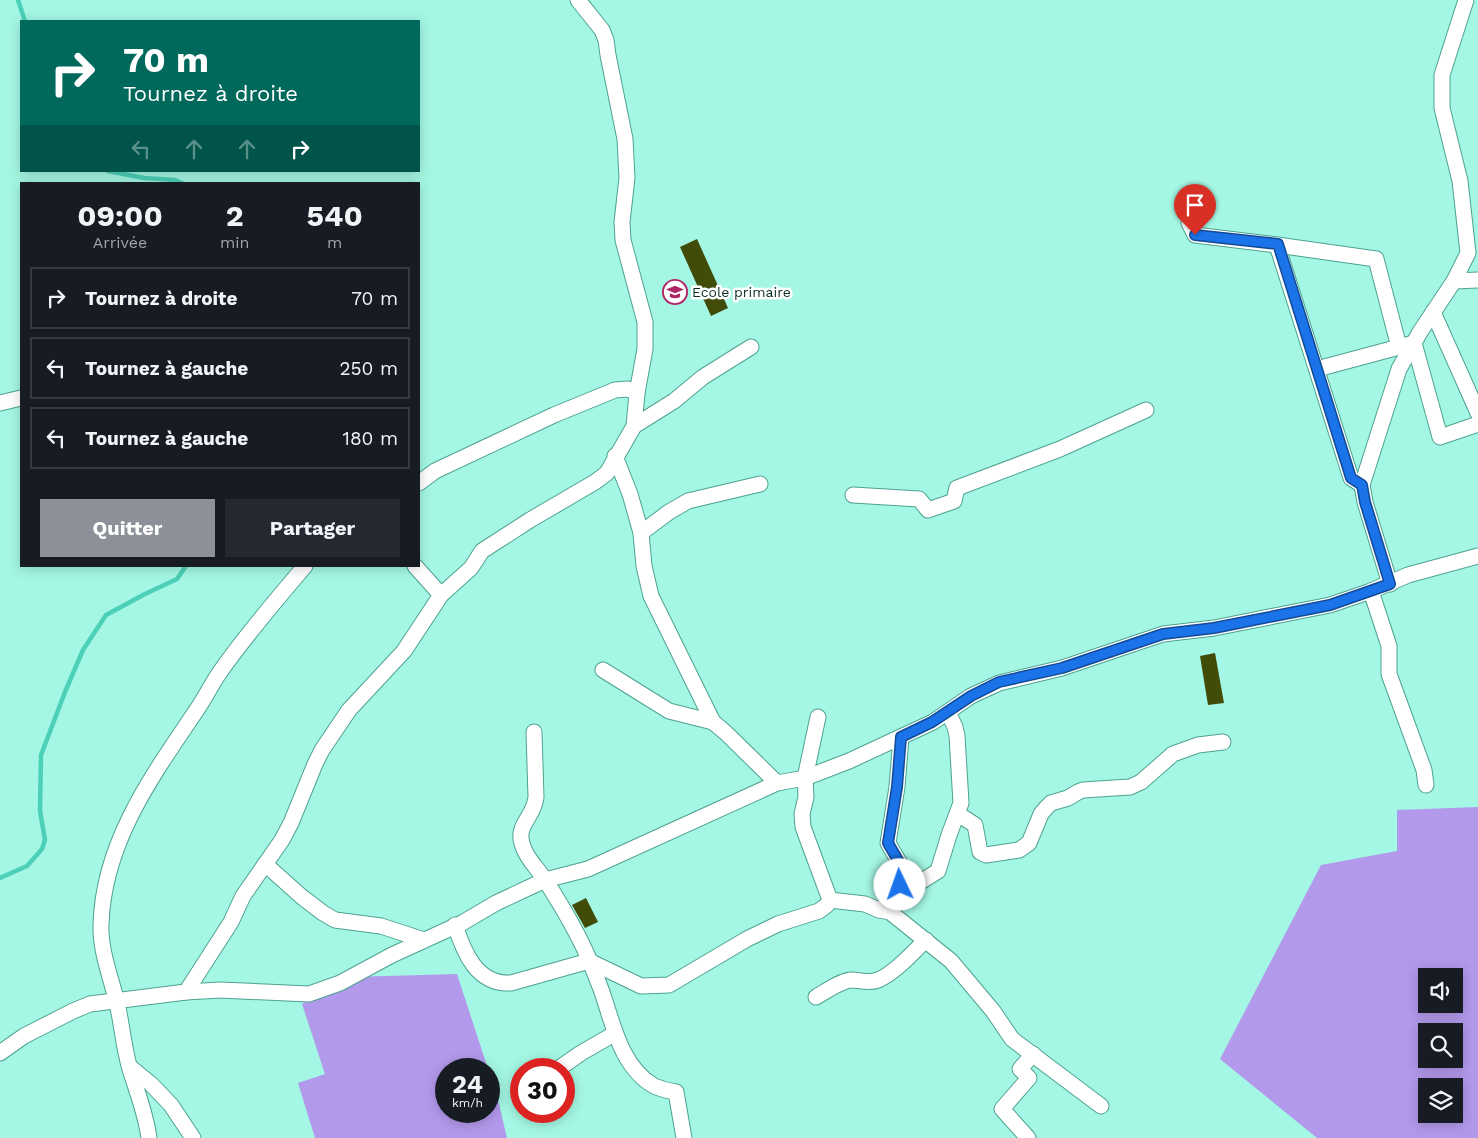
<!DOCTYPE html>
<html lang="fr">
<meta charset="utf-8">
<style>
:root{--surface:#171b24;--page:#242831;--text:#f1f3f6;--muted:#9ea1a6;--line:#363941;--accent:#8c9099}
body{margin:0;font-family:"Work Sans",sans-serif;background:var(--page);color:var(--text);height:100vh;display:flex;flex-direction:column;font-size:19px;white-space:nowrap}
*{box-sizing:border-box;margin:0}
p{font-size:16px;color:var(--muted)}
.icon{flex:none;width:28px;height:28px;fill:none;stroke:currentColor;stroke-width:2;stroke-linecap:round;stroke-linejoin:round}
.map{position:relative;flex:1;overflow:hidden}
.sheet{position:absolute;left:20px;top:182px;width:400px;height:385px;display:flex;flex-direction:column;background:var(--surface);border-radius:0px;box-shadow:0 2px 12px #0003}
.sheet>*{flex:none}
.hud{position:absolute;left:20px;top:20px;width:400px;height:152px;border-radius:0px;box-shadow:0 2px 12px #0003;background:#00695c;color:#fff;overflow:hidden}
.controls{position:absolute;left:1418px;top:968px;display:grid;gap:10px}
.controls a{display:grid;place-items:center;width:45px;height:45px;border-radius:0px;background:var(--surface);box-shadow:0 2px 12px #0003;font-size:25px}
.speed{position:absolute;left:435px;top:1058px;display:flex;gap:10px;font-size:25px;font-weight:700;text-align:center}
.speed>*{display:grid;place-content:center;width:65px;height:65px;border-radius:50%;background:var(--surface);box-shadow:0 2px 12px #0003;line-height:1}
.speed small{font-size:12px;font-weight:400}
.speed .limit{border:8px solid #d22;background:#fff;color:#111}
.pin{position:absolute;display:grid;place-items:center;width:42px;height:42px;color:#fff;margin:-51px -21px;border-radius:50% 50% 50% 0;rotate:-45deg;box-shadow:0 0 5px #0007}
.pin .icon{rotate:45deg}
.me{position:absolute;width:55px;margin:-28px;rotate:357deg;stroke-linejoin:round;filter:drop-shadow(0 0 4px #0008)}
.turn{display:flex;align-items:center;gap:18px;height:105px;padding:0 20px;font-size:22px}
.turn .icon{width:65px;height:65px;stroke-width:2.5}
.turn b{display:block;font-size:35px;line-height:42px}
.lanes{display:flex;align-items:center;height:48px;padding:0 20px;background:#0003;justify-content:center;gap:25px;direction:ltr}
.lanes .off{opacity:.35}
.eta{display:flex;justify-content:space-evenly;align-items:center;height:85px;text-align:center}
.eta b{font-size:30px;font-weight:700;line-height:35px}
.button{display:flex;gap:10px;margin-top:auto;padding:10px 20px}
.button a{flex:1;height:58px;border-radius:0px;background:var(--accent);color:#fff;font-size:20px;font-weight:700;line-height:58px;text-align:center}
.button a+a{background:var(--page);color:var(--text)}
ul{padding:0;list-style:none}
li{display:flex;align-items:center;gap:15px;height:62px;margin:0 10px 8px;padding:0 10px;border:2px solid var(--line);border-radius:0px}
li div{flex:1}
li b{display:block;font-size:19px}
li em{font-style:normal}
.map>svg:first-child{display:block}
.forest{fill:#b399ec;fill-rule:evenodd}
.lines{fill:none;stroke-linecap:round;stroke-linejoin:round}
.stream{stroke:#4cd0b7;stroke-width:4.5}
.building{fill:#424c09}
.minor-casing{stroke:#4ea290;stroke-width:17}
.minor{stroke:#fff;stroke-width:15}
.route-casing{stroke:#114b97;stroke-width:12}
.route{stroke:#1a73e8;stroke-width:9}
.labels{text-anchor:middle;stroke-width:5;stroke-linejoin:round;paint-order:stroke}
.poi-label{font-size:14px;fill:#0b2f28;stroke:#fff;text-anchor:start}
</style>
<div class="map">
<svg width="1478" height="1138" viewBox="0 0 1478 1138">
<rect width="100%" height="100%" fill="#a4f7e4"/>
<g class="forest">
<path d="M1478,807V1138H1317L1220,1059L1321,865L1397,851V810ZM1426,976H1454V1004H1426ZM1426,1031H1454V1059H1426ZM1426,1086H1454V1114H1426Z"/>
<polygon points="457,974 488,1069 446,1069 446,1111 489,1111 489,1072 499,1104 507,1138 315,1138 298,1083 325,1074 302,1004 350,977"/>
</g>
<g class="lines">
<g class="stream">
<polyline points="18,0 25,21"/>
<polyline points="108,171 144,178 175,180 184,184"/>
<polyline points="0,878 27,866 42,849 45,840 40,811 41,755 65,692 83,650 106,615 145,594 177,579 186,566"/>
</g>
</g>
<g class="building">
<polygon points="697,239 728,308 711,316 680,247"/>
<polygon points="1215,653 1224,703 1208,705 1200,656"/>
<polygon points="586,898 598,922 585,928 572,905"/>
</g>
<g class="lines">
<defs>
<g id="minor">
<polyline points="1189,223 1195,235 1277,245 1376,259 1399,347"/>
<polyline points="1277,245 1351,478 1362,485"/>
<polyline points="1454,281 1478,280"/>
<polyline points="1433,312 1478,413"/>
<polyline points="1317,369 1414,343 1440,437 1478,424"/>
<polyline points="0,403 21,398"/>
<polyline points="634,426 674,401 703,377 751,347"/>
<polyline points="615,456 630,494 641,533 644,566 651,596 713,722"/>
<polyline points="419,483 435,471 554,415 615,390 628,389 637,393"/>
<polyline points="853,495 919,499 928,510 954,501 957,488 1060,449 1146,410"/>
<polyline points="641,533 669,512 688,501 760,484"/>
<polyline points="415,566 441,595"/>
<polyline points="1390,584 1365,502 1362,485 1399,369 1420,332 1454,281 1468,253 1460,181 1442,108 1442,75 1466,0"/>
<polyline points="1371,591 1389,646 1389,674 1424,770 1426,785"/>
<polyline points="603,670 669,711 713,722 726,733 777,783"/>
<polyline points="818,717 805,778 806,797 802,814 803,827 830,900 865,904 879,910 890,912 951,961 993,1011 1012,1039 1101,1106"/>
<path d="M534,732L536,797C534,819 513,825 524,849C528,860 539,870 545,880C557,898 568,917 578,936C587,953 595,973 602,992C613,1024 621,1067 654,1086C661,1089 668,1091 676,1092L684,1138"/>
<polyline points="958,814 975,825 980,852 986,855 1019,850 1029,843 1041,814 1046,808 1051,803 1068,798 1078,792 1083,790 1130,787 1141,782 1173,754 1198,745 1223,742"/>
<polyline points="265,864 302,897 323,913 335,920 381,926 424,940"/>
<polyline points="898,896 901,872 899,862 888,843 897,787 901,737"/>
<polyline points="879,910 898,896 938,871 949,835 961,803 957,736 955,727 948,712"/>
<path d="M455,925C464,953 477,985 511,983L589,961L641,986L669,985L747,939L778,924L819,911L827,905L830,900"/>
<polyline points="186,992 231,922 243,896 282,840 291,823 315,764 322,750 349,710 404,651 441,595 471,568 482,551 530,520 595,482 607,473 634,426 637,393 645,349 645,322 623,240 622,222 627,178 625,139 608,55 606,40 602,30 578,0"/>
<path d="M816,997C825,992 840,981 851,980C861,980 868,984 878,980C895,973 913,952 926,940"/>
<polyline points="0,1053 24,1036 73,1011 90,1004 186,992 220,990 309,994 340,983 392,955 462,923 496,903 545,880 588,869 777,783 805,778 849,761 933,722 971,696 999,683 1062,668 1163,634 1214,628 1330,605 1371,591 1408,575 1478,556"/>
<polyline points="130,1067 151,1084 171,1105 193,1138"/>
<polyline points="558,1069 581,1053 614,1034"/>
<path d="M149,1138C146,1114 137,1092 130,1069C123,1046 122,1022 116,999C110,975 100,949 101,925C103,843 152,776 196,711C205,698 211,685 220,672C246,635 275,601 305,566"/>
<polyline points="1028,1138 1002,1109 1029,1078 1020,1069 1033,1054"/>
</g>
</defs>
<use href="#minor" class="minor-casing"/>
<use href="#minor" class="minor"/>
</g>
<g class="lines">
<defs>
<polyline id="route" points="900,885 901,872 899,862 888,843 897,787 901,737 932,722 971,696 999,682 1062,668 1163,634 1214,628 1330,605 1390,584 1365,502 1362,485 1351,478 1278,244 1195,235"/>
</defs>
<use href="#route" class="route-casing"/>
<use href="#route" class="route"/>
</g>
<defs>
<symbol id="school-ring" viewBox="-11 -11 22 22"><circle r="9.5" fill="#fff" stroke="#af2565" stroke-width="1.5"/><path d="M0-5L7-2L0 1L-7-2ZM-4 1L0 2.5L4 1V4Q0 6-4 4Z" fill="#af2565"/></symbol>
</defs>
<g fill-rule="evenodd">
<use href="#school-ring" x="661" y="278" width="28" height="28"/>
</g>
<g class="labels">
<g class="poi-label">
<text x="692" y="297">Ecole primaire</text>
</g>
</g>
</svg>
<div class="controls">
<a><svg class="icon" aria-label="sound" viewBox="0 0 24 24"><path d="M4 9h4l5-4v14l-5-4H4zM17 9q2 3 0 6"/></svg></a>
<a><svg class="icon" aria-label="search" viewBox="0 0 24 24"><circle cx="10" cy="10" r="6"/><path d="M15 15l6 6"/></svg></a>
<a><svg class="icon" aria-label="layers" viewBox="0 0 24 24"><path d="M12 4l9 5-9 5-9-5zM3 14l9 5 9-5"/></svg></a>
</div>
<div class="speed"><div>24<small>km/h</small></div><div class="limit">30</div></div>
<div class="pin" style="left:1195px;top:235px;background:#d93025"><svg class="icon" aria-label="arrive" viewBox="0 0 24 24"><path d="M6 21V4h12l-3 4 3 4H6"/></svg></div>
<svg class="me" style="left:900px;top:885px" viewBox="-20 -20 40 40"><circle r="19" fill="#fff"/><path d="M0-13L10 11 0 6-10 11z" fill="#1a73e8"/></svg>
<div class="hud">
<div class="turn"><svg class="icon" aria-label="right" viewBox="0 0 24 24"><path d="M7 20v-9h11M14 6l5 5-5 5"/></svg><div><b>70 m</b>Tournez à droite</div></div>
<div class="lanes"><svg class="icon off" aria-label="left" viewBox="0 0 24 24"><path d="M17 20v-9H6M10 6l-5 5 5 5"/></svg><svg class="icon off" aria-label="ahead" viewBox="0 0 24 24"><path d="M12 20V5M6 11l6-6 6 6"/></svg><svg class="icon off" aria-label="ahead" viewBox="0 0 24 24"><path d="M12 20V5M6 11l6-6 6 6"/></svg><svg class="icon" aria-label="right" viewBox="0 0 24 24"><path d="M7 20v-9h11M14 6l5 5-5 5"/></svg></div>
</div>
<section class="sheet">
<div class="eta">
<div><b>09:00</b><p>Arrivée</p></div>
<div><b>2</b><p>min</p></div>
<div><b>540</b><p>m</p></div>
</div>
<ul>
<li><svg class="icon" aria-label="right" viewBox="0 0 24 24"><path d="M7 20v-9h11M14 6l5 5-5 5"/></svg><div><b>Tournez à droite</b></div><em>70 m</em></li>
<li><svg class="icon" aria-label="left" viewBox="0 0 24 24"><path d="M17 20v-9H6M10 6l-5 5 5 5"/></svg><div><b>Tournez à gauche</b></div><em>250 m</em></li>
<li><svg class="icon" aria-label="left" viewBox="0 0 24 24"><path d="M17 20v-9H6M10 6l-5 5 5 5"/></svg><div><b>Tournez à gauche</b></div><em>180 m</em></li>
</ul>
<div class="button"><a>Quitter</a><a>Partager</a></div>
</section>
</div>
